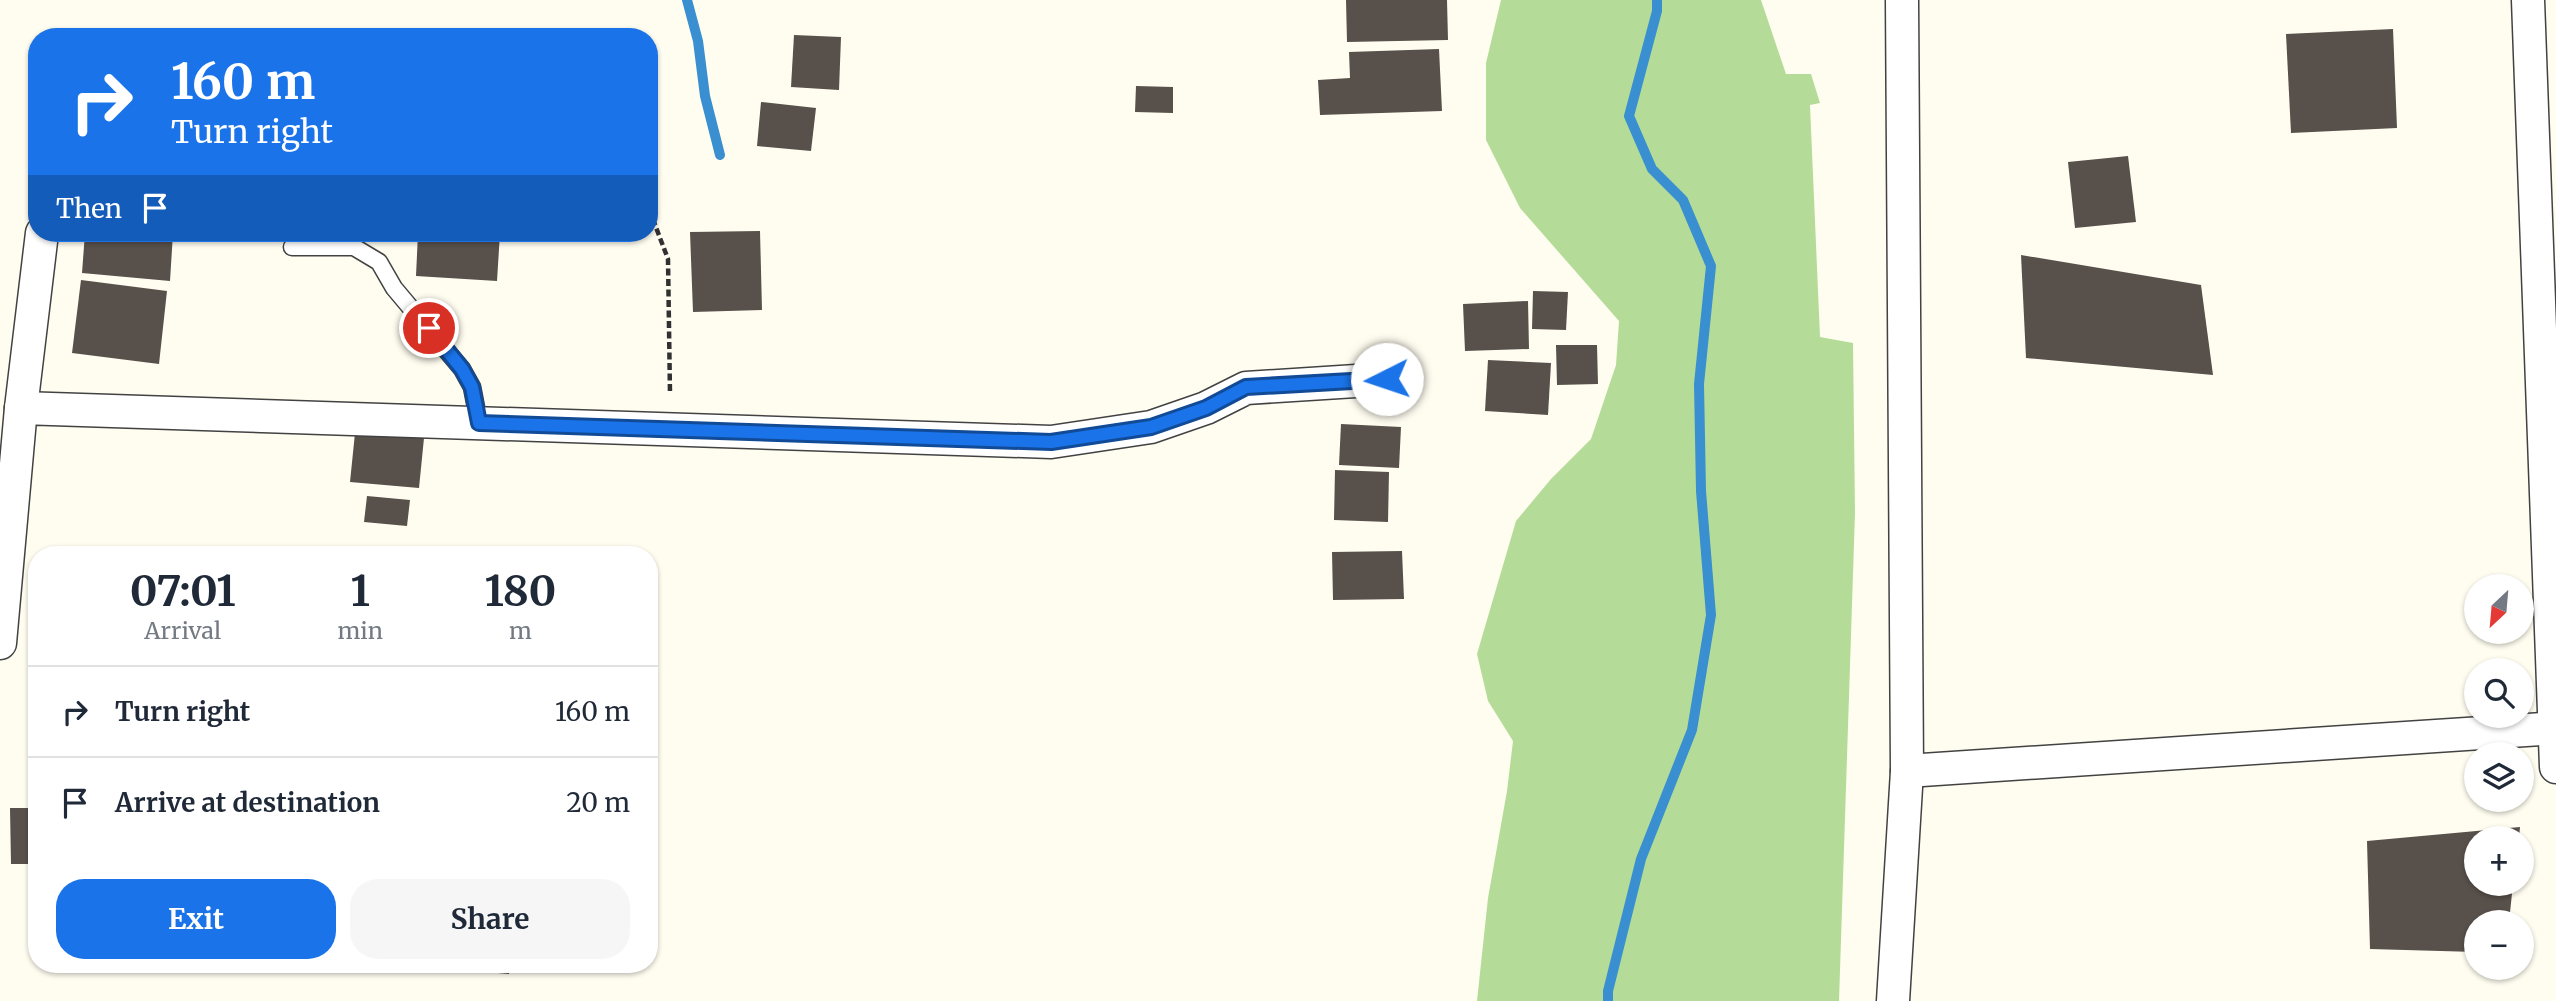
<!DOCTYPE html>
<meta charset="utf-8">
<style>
:root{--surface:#fff;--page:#f6f6f7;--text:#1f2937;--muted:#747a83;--line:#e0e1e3;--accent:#1a73e8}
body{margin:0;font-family:Merriweather,serif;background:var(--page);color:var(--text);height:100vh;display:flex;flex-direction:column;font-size:26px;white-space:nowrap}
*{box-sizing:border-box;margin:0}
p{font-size:23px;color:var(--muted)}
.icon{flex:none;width:38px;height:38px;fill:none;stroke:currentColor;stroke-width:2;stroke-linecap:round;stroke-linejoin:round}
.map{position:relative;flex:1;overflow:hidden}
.sheet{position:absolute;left:28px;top:546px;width:630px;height:427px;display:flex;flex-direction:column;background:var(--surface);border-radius:28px;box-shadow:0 2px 5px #0004}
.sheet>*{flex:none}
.top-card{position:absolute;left:28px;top:28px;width:630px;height:214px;border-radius:28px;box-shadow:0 2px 5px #0004;background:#1a73e8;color:#fff;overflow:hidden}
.needle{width:46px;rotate:206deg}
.buttons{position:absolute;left:2464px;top:574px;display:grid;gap:14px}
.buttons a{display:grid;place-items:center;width:70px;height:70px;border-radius:50%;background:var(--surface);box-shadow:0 2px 5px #0004;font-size:35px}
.pin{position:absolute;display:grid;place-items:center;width:60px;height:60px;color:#fff;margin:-30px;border:4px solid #fff;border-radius:50%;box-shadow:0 2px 7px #0007}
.me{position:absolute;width:77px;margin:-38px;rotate:266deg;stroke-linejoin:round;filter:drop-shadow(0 0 5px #0008)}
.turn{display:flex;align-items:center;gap:24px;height:147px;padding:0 28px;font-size:32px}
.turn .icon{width:91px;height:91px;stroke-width:2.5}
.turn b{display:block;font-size:49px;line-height:60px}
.then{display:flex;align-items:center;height:66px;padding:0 28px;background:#0003;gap:14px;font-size:26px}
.eta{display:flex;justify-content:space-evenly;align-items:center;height:119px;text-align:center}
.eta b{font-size:42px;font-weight:700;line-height:49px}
.primary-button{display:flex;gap:14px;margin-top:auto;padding:14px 28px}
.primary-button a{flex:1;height:80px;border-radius:28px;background:var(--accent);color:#fff;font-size:28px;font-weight:700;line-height:80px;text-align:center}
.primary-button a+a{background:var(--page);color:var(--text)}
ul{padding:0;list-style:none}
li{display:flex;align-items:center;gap:21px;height:91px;padding:0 28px;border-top:2px solid var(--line)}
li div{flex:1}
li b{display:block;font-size:26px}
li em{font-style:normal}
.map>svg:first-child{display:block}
.forest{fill:#b4dc98}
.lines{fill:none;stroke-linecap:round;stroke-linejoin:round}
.stream{stroke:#398fd0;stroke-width:10}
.building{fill:#58504b}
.service-casing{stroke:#424242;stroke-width:19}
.minor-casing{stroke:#424242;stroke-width:35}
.path{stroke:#313131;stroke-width:4.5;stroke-dasharray:7 3.5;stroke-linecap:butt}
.service{stroke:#fff;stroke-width:16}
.minor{stroke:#fff;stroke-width:32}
.route-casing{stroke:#114b97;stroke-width:18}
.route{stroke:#1a73e8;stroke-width:12}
</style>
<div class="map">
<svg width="2556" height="1001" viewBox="0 0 2556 1001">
<rect width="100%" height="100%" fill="#fffdf0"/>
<polygon class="forest" points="1501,0 1761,0 1786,74 1811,74 1820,103 1810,105 1820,337 1853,343 1855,513 1839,1001 1477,1001 1488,898 1507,791 1513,741 1488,701 1477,654 1516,521 1551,479 1591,439 1616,365 1619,321 1520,208 1486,140 1486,63"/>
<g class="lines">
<g class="stream">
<polyline points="687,0 698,41 705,96 720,155"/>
<polyline points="1608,1001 1608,991 1641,859 1692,730 1711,615 1701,491 1699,384 1711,266 1683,200 1652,169 1629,116 1657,11 1657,0"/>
</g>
</g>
<g class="building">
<polygon points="1346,0 1447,0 1448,40 1347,42"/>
<polygon points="2393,29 2397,128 2291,133 2286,34"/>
<polygon points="621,32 621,37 595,37 595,35"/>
<polygon points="794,35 841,37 839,90 791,87"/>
<polygon points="1439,49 1442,111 1320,115 1318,80 1350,78 1349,52"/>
<polygon points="1136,86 1173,87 1173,113 1135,112"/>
<polygon points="761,102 816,108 811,151 757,146"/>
<polygon points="2128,156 2136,222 2075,228 2068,162"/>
<polygon points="760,231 762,310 693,312 690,232"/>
<polygon points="85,233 173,233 170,281 82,273"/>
<polygon points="418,233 500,233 497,281 416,276"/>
<polygon points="2021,255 2201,285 2213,375 2026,358"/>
<polygon points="81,280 167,291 159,364 72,353"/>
<polygon points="1533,291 1568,292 1566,330 1532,329"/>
<polygon points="1528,301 1529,349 1465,351 1463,304"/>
<polygon points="1556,345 1597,345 1598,384 1557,385"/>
<polygon points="1488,360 1551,363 1548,415 1485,411"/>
<polygon points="1341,424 1401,427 1399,468 1339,465"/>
<polygon points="355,433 424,438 419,488 350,482"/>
<polygon points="1335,470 1389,472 1388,522 1334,520"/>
<polygon points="367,496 410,500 407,526 364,522"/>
<polygon points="1402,551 1404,599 1333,600 1332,552"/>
<polygon points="10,808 37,808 37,864 11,864"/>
<polygon points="2520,827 2519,838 2476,838 2476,884 2513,884 2509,922 2476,922 2476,952 2370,949 2367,841"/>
<polygon points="440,964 510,964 509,974 440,968"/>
</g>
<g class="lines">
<defs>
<polyline id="service" points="292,247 354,247 379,262 394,288 462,369 472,387 479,423"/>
<g id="minor">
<polyline points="2528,0 2556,767"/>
<polyline points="21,408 42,233"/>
<polyline points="0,643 21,408 1051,442 1151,427 1206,408 1246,388 1387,379"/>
<polyline points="1907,771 2556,728"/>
<polyline points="1893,1001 1907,771 1902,0"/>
</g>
</defs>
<use href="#service" class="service-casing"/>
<use href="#minor" class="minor-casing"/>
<polyline class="path" points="649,209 668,259 670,394"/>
<use href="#service" class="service"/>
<use href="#minor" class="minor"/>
</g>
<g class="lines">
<defs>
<polyline id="route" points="429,328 462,369 472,387 479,423 1051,442 1151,427 1206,408 1246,387 1387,379"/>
</defs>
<use href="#route" class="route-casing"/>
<use href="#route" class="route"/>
</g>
</svg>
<div class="buttons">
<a><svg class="needle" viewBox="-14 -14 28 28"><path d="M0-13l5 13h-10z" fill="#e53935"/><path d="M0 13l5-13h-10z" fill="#747a83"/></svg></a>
<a><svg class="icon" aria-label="search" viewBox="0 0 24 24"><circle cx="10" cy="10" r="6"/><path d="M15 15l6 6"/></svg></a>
<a><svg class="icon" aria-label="layers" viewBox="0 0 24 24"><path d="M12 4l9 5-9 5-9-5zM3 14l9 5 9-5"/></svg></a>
<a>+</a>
<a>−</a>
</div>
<div class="pin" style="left:429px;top:328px;background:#d93025"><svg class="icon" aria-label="arrive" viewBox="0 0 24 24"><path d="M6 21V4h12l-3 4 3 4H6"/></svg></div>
<svg class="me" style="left:1387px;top:379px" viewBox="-20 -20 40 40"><circle r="19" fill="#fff"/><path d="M0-13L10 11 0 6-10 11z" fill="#1a73e8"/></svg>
<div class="top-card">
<div class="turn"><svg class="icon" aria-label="right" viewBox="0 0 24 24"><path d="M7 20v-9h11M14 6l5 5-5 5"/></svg><div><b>160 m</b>Turn right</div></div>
<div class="then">Then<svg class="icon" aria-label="arrive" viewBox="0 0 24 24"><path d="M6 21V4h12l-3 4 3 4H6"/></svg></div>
</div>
<section class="sheet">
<div class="eta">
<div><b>07:01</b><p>Arrival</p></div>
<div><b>1</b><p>min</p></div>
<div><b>180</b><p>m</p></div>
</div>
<ul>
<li><svg class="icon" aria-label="right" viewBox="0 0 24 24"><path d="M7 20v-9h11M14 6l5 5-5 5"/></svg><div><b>Turn right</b></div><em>160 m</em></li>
<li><svg class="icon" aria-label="arrive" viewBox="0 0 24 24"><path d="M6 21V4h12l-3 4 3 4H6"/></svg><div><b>Arrive at destination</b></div><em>20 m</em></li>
</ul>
<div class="primary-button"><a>Exit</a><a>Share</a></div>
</section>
</div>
